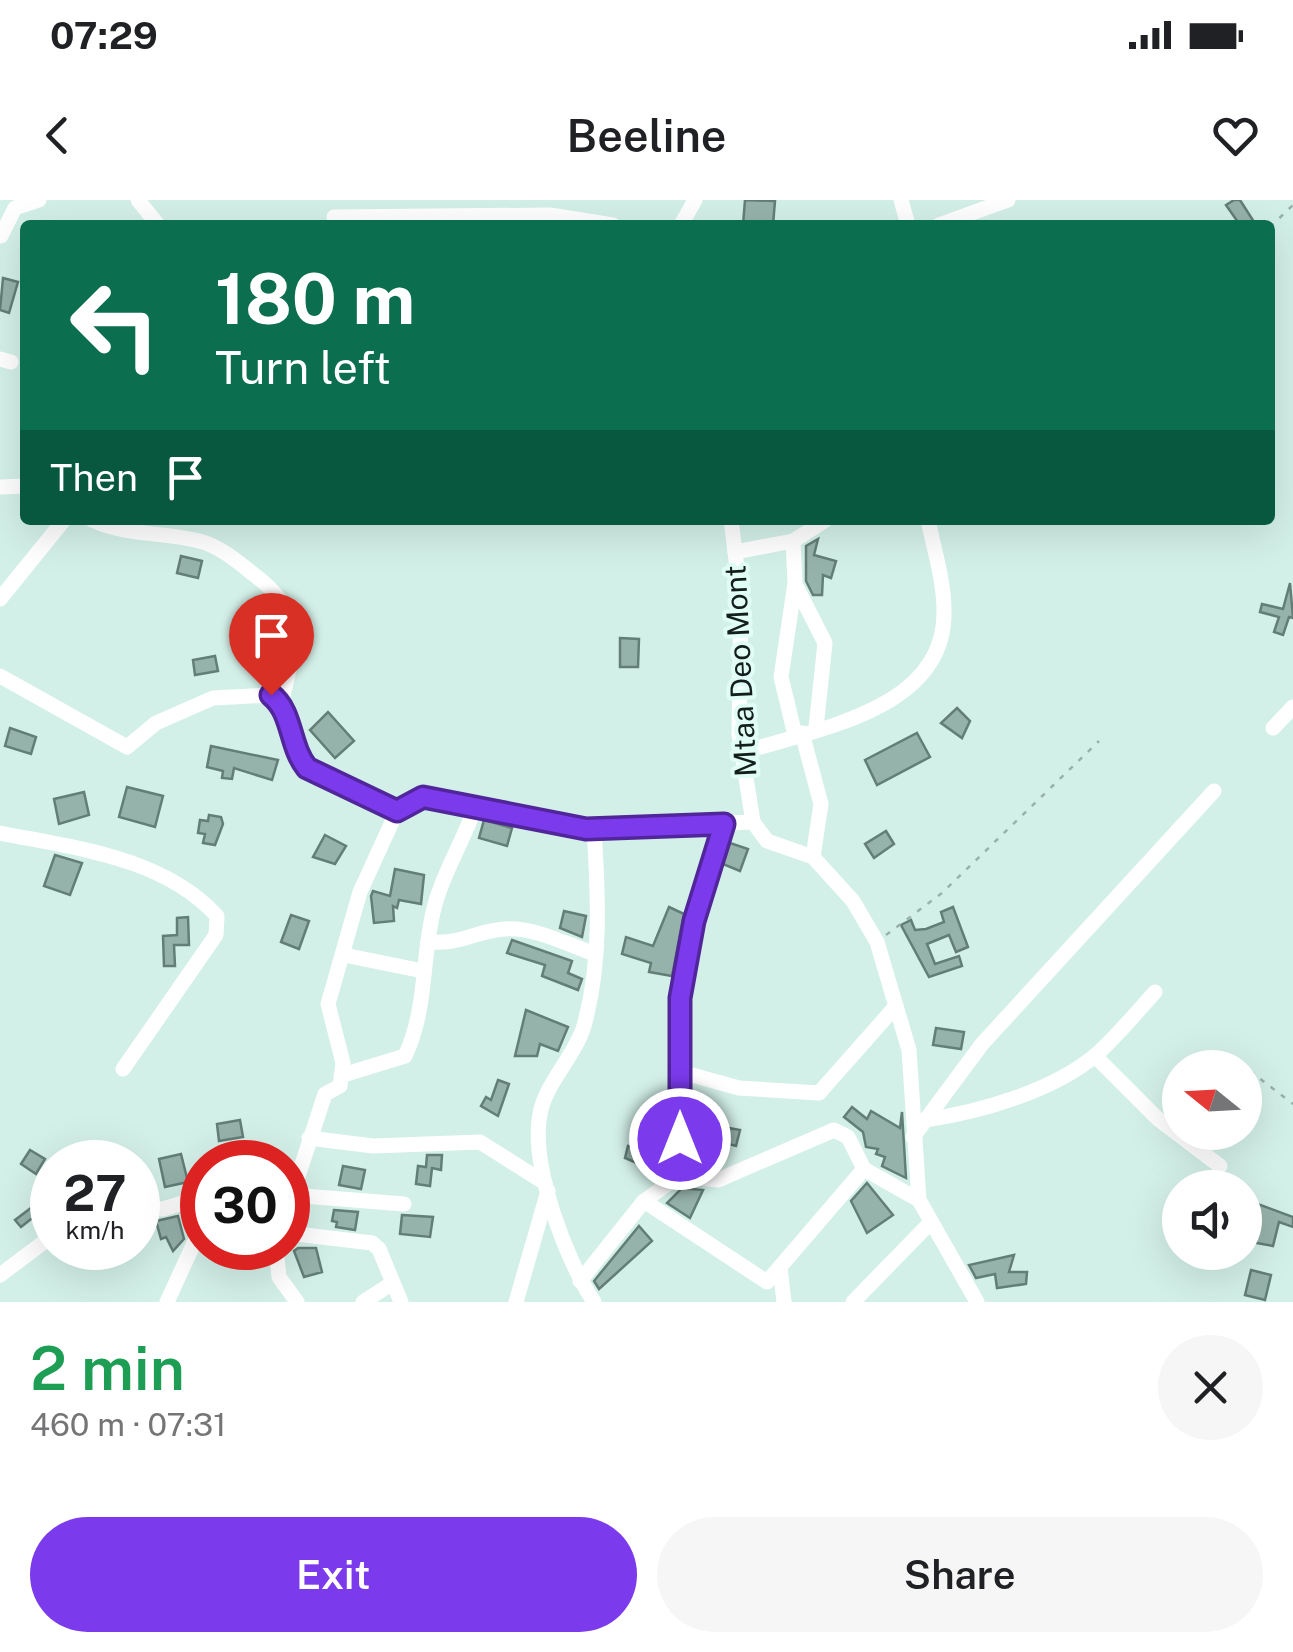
<!DOCTYPE html>
<meta charset="utf-8">
<style>
:root{--surface:#fff;--page:#f6f6f6;--text:#202124;--muted:#757577;--accent:#7c3aed}
body{margin:0;font-family:"Public Sans",sans-serif;background:var(--page);color:var(--text);height:100vh;display:flex;flex-direction:column;font-size:38px;white-space:nowrap}
*{box-sizing:border-box;margin:0}
p{font-size:32px;color:var(--muted)}
.icon{flex:none;width:55px;height:55px;fill:none;stroke:currentColor;stroke-width:2;stroke-linecap:round;stroke-linejoin:round}
.map{position:relative;height:1102px;overflow:hidden}
.drawer{display:flex;flex-direction:column;background:var(--surface);flex:1}
.drawer>*{flex:none}
.hud{position:absolute;left:20px;top:20px;width:1255px;height:305px;border-radius:10px;box-shadow:0 10px 40px #0002;background:#0b6e4f;color:#fff;overflow:hidden}
.needle{width:65px;rotate:288deg}
.buttons{position:absolute;left:1162px;top:850px;display:grid;gap:20px}
.buttons a{display:grid;place-items:center;width:100px;height:100px;border-radius:50%;background:var(--surface);box-shadow:0 10px 40px #0002;font-size:50px}
.speed{position:absolute;left:30px;top:940px;display:flex;gap:20px;font-size:50px;font-weight:700;text-align:center}
.speed>*{display:grid;place-content:center;width:130px;height:130px;border-radius:50%;background:var(--surface);box-shadow:0 10px 40px #0002;line-height:1}
.speed small{font-size:25px;font-weight:400}
.speed .limit{border:15px solid #d22;background:#fff;color:#111}
.pin{position:absolute;display:grid;place-items:center;width:85px;height:85px;color:#fff;margin:-102px -42px;border-radius:50% 50% 50% 0;rotate:-45deg;box-shadow:0 0 10px #0007}
.pin .icon{rotate:45deg}
.me{position:absolute;width:110px;margin:-55px;rotate:0deg;stroke-linejoin:round;filter:drop-shadow(0 0 8px #0008)}
.turn{display:flex;align-items:center;gap:35px;height:210px;padding:0 30px;font-size:45px}
.turn .icon{width:130px;height:130px;stroke-width:2.5}
.turn b{display:block;font-size:70px;line-height:85px}
.then{display:flex;align-items:center;height:95px;padding:0 30px;background:#0003;gap:20px;font-size:38px}
.round{display:grid;place-items:center;flex:none;width:105px;height:105px;border-radius:52px;background:var(--page)}
.summary{display:flex;align-items:center;justify-content:space-between;height:170px;padding:0 30px}
h1{font-size:60px;font-weight:600;line-height:75px;color:#1e9e55}
.action{display:flex;gap:20px;margin-top:auto;padding:20px 30px}
.action a{flex:1;height:115px;border-radius:60px;background:var(--accent);color:#fff;font-size:40px;font-weight:600;line-height:115px;text-align:center}
.action a+a{background:var(--page);color:var(--text)}
.status{display:flex;justify-content:space-between;align-items:center;height:70px;padding:0 50px;background:var(--surface);direction:ltr}
.status svg{height:28px;fill:currentColor}
header{display:flex;justify-content:space-between;align-items:center;height:130px;padding:0 30px;background:var(--surface);font-size:45px;font-weight:600}
.map>svg:first-child{display:block}
.building{fill:#96b3ab;stroke:#637e77;stroke-width:2.5}
.lines{fill:none;stroke-linecap:round;stroke-linejoin:round}
.path{stroke:#99b1ab;stroke-width:2.5;stroke-dasharray:5 8;stroke-linecap:butt}
.minor{stroke:#fff;stroke-width:15}
.route-casing{stroke:#51269a;stroke-width:25}
.route{stroke:#7c3aed;stroke-width:18}
.labels{text-anchor:middle;stroke-width:8;stroke-linejoin:round;paint-order:stroke}
.street-label{font-size:30px;fill:#141f1c;stroke:#e0fef5}
</style>
<div class="status"><b>07:29</b><svg viewBox="0 0 49 12"><path d="M0 12V9h3v3zM5 12V6h3v6zM10 12V3h3v9zM15 12V0h3v12zM26 1h20v11H26zM47 4h2v5h-2z"/></svg></div>
<header><svg class="icon" aria-label="back" viewBox="0 0 24 24"><path d="M15 5l-7 7 7 7"/></svg>Beeline<svg class="icon" aria-label="heart" viewBox="0 0 24 24"><path d="M12 20l-8-8c-3-5 5-10 8-4 3-6 11-1 8 4z"/></svg></header>
<div class="map">
<svg width="1293" height="1102" viewBox="0 0 1293 1102">
<rect width="100%" height="100%" fill="#d3f0e8"/>
<g class="building">
<polygon points="745,0 775,1 773,25 743,25"/>
<polygon points="1234,0 1240,0 1256,25 1240,25 1226,5"/>
<polygon points="3,78 18,82 9,113 0,110"/>
<polygon points="818,339 814,355 836,361 831,378 823,375 822,395 813,395 806,381 806,346"/>
<polygon points="181,356 202,361 198,378 177,373"/>
<polygon points="1290,383 1293,418 1289,417 1283,435 1274,432 1279,417 1260,412 1262,404 1283,409"/>
<polygon points="620,438 639,439 638,467 620,467"/>
<polygon points="215,456 218,471 195,475 193,460"/>
<polygon points="957,508 970,521 962,538 941,523"/>
<polygon points="328,512 354,541 335,558 310,530"/>
<polygon points="10,528 36,537 31,554 5,546"/>
<polygon points="917,533 930,557 877,585 865,560"/>
<polygon points="211,546 278,560 272,580 234,568 232,579 222,578 223,571 207,567"/>
<polygon points="127,587 163,596 155,627 119,617"/>
<polygon points="84,592 89,615 59,624 54,599"/>
<polygon points="209,615 221,617 223,624 215,645 203,643 205,634 198,633 200,620 208,621"/>
<polygon points="484,620 512,628 507,646 479,638"/>
<polygon points="886,631 894,644 874,658 865,644"/>
<polygon points="325,635 346,646 335,664 313,657"/>
<polygon points="730,643 748,649 740,671 723,664"/>
<polygon points="55,655 82,663 70,695 44,686"/>
<polygon points="395,669 424,675 421,704 399,700 397,708 393,706 394,721 374,723 371,696 373,691 390,696"/>
<polygon points="669,707 684,714 672,776 649,772 651,763 622,754 626,737 653,746"/>
<polygon points="953,707 968,747 956,752 949,735 927,744 935,764 959,756 962,766 929,777 901,725 911,720 915,730 926,729 944,722 941,712"/>
<polygon points="564,711 586,716 582,737 560,728"/>
<polygon points="291,715 309,721 299,749 281,742"/>
<polygon points="188,717 189,745 174,745 175,766 164,766 163,736 177,735 177,718"/>
<polygon points="512,740 572,761 568,773 582,779 578,790 542,776 545,765 507,753"/>
<polygon points="526,810 568,827 558,851 540,844 537,856 515,856"/>
<polygon points="936,828 964,832 961,849 933,845"/>
<polygon points="498,880 509,884 498,916 481,906 486,897 491,900"/>
<polygon points="852,907 867,919 871,911 900,928 902,912 906,978 882,966 885,957 876,954 878,949 866,947 863,932 844,917"/>
<polygon points="240,920 243,937 219,941 217,924"/>
<polygon points="718,926 740,930 736,946 714,940"/>
<polygon points="628,946 661,955 653,970 625,958"/>
<polygon points="30,950 45,959 36,974 21,964"/>
<polygon points="181,954 188,982 165,987 159,959"/>
<polygon points="427,955 442,955 441,970 432,968 430,986 416,984 418,966 426,967"/>
<polygon points="343,966 365,970 361,989 339,985"/>
<polygon points="867,983 893,1015 867,1033 851,1001"/>
<polygon points="682,988 703,990 690,1018 667,1003"/>
<polygon points="52,992 52,1021 45,1008 21,1027 15,1020"/>
<polygon points="1247,1000 1293,1017 1293,1027 1279,1022 1273,1046 1245,1041"/>
<polygon points="334,1010 358,1012 355,1030 336,1027 337,1022 332,1021"/>
<polygon points="402,1015 433,1017 430,1037 400,1034"/>
<polygon points="178,1016 184,1039 173,1051 166,1037 161,1039 156,1021"/>
<polygon points="639,1026 652,1041 599,1089 594,1081"/>
<polygon points="298,1048 316,1048 322,1072 304,1077 294,1051"/>
<polygon points="1014,1055 1009,1072 1027,1072 1026,1084 997,1088 995,1074 976,1078 969,1065"/>
<polygon points="1251,1070 1271,1075 1265,1100 1245,1095"/>
</g>
<g class="lines">
<g class="path">
<polyline points="1270,27 1293,5"/>
<polyline points="886,735 942,693 1099,541"/>
<polyline points="1250,871 1293,904"/>
</g>
<g class="minor">
<polyline points="138,0 158,25"/>
<polyline points="901,0 908,25"/>
<polyline points="334,17 550,15 613,25"/>
<polyline points="681,25 695,0"/>
<polyline points="939,25 1008,0"/>
<polyline points="1,36 15,8 39,0"/>
<polyline points="0,159 11,162"/>
<polyline points="0,287 25,286"/>
<path d="M92,320C126,336 164,332 199,341C219,346 236,360 252,373C306,413 296,444 281,503"/>
<polyline points="731,320 741,399 739,534 753,622 767,641 813,657 853,701 877,742 909,850 919,1000 977,1102"/>
<polyline points="793,341 795,383 781,477 795,535"/>
<polyline points="735,352 793,341 826,320"/>
<polyline points="796,386 825,443 816,528"/>
<polyline points="0,399 64,320"/>
<path d="M0,476L127,547L156,523L213,498L271,495C293,512 289,546 307,567L397,611L360,692L328,804L343,863L340,886L325,894L288,1007"/>
<polyline points="1273,528 1293,507"/>
<polyline points="802,533 821,604 813,657"/>
<path d="M741,553C814,529 946,511 944,411C944,381 934,349 928,320"/>
<polyline points="397,611 423,597 586,629 753,622"/>
<path d="M0,633C75,648 163,657 217,716L216,735L123,869"/>
<path d="M428,742C464,744 472,732 504,729C533,726 568,745 595,754"/>
<polyline points="344,755 423,771"/>
<polyline points="1095,856 1158,919 1220,966"/>
<polyline points="681,872 739,888 819,893 896,806"/>
<path d="M343,875L405,856C426,812 422,764 432,717C439,680 462,644 475,608"/>
<path d="M925,920C980,912 1054,891 1097,854C1118,835 1136,813 1155,792"/>
<polyline points="913,937 982,844 1214,591"/>
<polyline points="309,938 373,946 480,942 545,983"/>
<polyline points="679,976 718,980 834,930 848,937 864,969 919,1000"/>
<polyline points="291,995 404,1004"/>
<polyline points="644,1001 767,1082 864,969"/>
<polyline points="138,1008 163,1009 202,997"/>
<polyline points="288,1033 372,1043 379,1049 401,1102"/>
<polyline points="276,1048 279,1077 297,1102"/>
<polyline points="780,1068 784,1102"/>
<polyline points="0,1075 52,1036"/>
<polyline points="580,1081 644,1001 679,976 679,798 693,721 724,623"/>
<polyline points="167,1102 201,1028 196,999"/>
<polyline points="363,1102 391,1084"/>
<polyline points="516,1102 548,991"/>
<path d="M594,1102C566,1060 530,965 540,914C545,884 575,856 584,826C602,761 598,694 594,628"/>
<polyline points="853,1102 930,1023"/>
</g>
</g>
<g class="lines">
<defs>
<path id="route" d="M271,495C293,512 289,546 307,568L397,611L423,597L586,629L724,624L694,721L680,798V939"/>
</defs>
<use href="#route" class="route-casing"/>
<use href="#route" class="route"/>
</g>
<g class="labels">
<g class="street-label">
<text transform="translate(741 471) rotate(-93)" y="10">Mtaa Deo Mont</text>
</g>
</g>
</svg>
<div class="buttons">
<a><svg class="needle" viewBox="-14 -14 28 28"><path d="M0-13l5 13h-10z" fill="#e53935"/><path d="M0 13l5-13h-10z" fill="#757577"/></svg></a>
<a><svg class="icon" aria-label="sound" viewBox="0 0 24 24"><path d="M4 9h4l5-4v14l-5-4H4zM17 9q2 3 0 6"/></svg></a>
</div>
<div class="speed"><div>27<small>km/h</small></div><div class="limit">30</div></div>
<div class="pin" style="left:271px;top:495px;background:#d93025"><svg class="icon" aria-label="arrive" viewBox="0 0 24 24"><path d="M6 21V4h12l-3 4 3 4H6"/></svg></div>
<svg class="me" style="left:680px;top:939px" viewBox="-20 -20 40 40"><circle r="17" fill="#7c3aed" stroke="#fff" stroke-width="3"/><path d="M0-11L8 9 0 5-8 9z" fill="#fff"/></svg>
<div class="hud">
<div class="turn"><svg class="icon" aria-label="left" viewBox="0 0 24 24"><path d="M17 20v-9H6M10 6l-5 5 5 5"/></svg><div><b>180 m</b>Turn left</div></div>
<div class="then">Then<svg class="icon" aria-label="arrive" viewBox="0 0 24 24"><path d="M6 21V4h12l-3 4 3 4H6"/></svg></div>
</div>
</div>
<section class="drawer">
<div class="summary"><div><h1>2 min</h1><p>460 m · 07:31</p></div><a class="round"><svg class="icon" aria-label="close" viewBox="0 0 24 24"><path d="M6 6l12 12M18 6L6 18"/></svg></a></div>
<div class="action"><a>Exit</a><a>Share</a></div>
</section>
